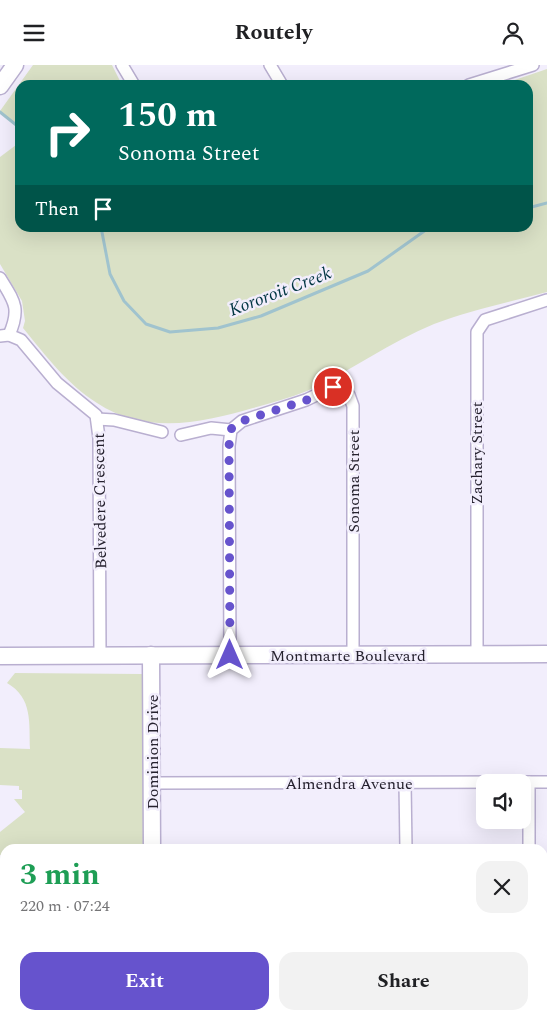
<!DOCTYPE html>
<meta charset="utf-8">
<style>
:root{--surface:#fff;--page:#f2f2f2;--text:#202124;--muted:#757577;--accent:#6653cd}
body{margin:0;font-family:Spectral,serif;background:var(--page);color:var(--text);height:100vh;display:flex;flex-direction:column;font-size:19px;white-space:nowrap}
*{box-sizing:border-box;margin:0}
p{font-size:16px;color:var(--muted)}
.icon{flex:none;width:28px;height:28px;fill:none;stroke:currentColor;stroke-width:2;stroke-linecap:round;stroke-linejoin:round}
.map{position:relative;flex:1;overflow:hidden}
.details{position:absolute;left:0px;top:779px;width:548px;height:176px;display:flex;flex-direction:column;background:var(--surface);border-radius:15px 15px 0 0;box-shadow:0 5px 20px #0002}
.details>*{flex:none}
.banner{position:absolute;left:15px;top:15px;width:518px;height:152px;border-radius:15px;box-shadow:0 5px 20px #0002;background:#00695c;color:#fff;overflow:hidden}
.tools{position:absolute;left:476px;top:709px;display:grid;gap:10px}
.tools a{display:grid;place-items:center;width:55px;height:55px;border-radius:10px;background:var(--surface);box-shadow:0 5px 20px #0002;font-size:25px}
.pin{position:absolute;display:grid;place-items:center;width:42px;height:42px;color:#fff;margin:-21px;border:2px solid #fff;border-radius:50%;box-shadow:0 1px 5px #0007}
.me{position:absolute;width:55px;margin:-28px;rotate:0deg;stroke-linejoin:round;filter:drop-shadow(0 0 4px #0008)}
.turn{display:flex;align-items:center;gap:18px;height:105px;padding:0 20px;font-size:22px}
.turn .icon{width:65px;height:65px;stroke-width:2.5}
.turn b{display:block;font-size:35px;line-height:42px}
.then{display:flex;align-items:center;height:48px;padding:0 20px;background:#0003;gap:10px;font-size:19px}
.round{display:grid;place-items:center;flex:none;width:52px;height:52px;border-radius:15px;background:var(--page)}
.head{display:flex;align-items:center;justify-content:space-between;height:85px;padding:0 20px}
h1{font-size:30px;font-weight:700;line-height:38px;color:#1e9e55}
.button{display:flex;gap:10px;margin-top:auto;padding:10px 20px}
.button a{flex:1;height:58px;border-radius:15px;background:var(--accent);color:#fff;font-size:20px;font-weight:700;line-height:58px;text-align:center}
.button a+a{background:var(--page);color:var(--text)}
header{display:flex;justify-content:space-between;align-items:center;height:65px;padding:0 20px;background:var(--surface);font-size:22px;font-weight:700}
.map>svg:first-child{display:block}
.green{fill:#dae1c6}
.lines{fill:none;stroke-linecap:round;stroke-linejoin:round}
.stream{stroke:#a0c3ce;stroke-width:3}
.street-casing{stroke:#b9afd0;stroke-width:14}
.secondary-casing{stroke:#b9afd0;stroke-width:19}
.street{stroke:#fff;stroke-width:11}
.secondary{stroke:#fff;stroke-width:16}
.route{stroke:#6653cd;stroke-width:9;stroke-dasharray:0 16.2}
.labels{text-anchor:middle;stroke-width:5;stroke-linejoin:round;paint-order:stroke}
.street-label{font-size:16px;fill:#25212e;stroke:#f2eefc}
.water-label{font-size:18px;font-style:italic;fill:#003542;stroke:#f2eefc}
</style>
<header><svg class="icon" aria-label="menu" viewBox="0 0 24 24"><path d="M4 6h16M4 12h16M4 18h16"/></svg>Routely<svg class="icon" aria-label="person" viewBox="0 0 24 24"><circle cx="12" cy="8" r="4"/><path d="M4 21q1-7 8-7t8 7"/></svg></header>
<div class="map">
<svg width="547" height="954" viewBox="0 0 547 954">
<rect width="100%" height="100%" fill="#f2eefc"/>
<g class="green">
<polygon points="33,0 112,0 122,20 20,20 20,63 0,46"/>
<path d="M547,4V227C510,237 470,245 434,259C390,277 351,306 307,326C290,333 271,338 253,343C202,358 146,370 97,338C67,319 46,291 23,263L25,256L22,236L0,199V92L20,77V162H528V20H500Z"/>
<path d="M15,608L142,609L145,784H5V790H0V767L25,747L14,734H22V725H19V721L0,720V683L30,684C29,658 33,633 7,618Z"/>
</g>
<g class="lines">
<g class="stream">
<polyline points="0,47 20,63"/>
<polyline points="528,143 547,138"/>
<polyline points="101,162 110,209 124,236 146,259 170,267 218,263 261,251 368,206 430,162"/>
</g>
<defs>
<g id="street">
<polyline points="122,0 134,20"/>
<polyline points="270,0 282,20"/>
<polyline points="469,20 533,0"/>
<path d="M0,213C14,236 21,243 9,270"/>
<polyline points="0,271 9,270 21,275 57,318 96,350 99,373 100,590"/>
<polyline points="97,354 114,355 162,367"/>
<polyline points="181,370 211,363 231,365"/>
<polyline points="477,589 477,267 485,255 547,235"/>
<polyline points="230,590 229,381 231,365 242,356 306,335 329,324 338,322 349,330 353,341 353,589"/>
<polyline points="152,718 547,717"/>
<polyline points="405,718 406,784"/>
<polyline points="529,784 529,717"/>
<polyline points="542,906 547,911"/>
<polyline points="282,950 282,954"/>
<polyline points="415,950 418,954"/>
</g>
<g id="secondary">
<polyline points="0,21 15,0"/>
<polyline points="151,590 152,784"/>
<polyline points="0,591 547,589"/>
<polyline points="153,950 153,954"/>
</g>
</defs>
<use href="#street" class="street-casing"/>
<use href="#secondary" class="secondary-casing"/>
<use href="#street" class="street"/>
<use href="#secondary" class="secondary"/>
</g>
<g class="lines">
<polyline class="route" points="230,590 229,381 231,364 242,356 313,333 333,322"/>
</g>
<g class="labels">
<g class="street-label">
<text transform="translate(476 388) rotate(-90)" y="6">Zachary Street</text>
<text transform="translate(353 416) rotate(-90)" y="6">Sonoma Street</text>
<text transform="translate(99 436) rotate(-91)" y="6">Belvedere Crescent</text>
<text x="348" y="596">Montmarte Boulevard</text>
<text transform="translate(152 687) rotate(-90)" y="6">Dominion Drive</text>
<text x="349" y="724">Almendra Avenue</text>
</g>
<g class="water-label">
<text transform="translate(280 226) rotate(-21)" y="6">Kororoit Creek</text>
</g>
</g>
</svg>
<div class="tools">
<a><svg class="icon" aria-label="sound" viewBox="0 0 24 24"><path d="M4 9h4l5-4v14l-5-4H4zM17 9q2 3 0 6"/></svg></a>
</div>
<div class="pin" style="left:333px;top:322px;background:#d93025"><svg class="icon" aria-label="arrive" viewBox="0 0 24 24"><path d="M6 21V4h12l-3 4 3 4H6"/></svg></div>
<svg class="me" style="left:230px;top:590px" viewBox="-20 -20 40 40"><path d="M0-17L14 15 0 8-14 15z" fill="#6653cd" stroke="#fff" stroke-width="4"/></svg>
<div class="banner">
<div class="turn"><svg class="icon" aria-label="right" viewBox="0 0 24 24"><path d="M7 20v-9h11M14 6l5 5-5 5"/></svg><div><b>150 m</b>Sonoma Street</div></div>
<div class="then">Then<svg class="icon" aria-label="arrive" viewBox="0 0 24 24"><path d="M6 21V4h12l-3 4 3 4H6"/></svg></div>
</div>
<section class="details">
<div class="head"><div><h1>3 min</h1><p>220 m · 07:24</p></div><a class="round"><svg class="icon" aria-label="close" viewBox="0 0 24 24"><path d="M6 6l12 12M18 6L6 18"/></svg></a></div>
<div class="button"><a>Exit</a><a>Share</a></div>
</section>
</div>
